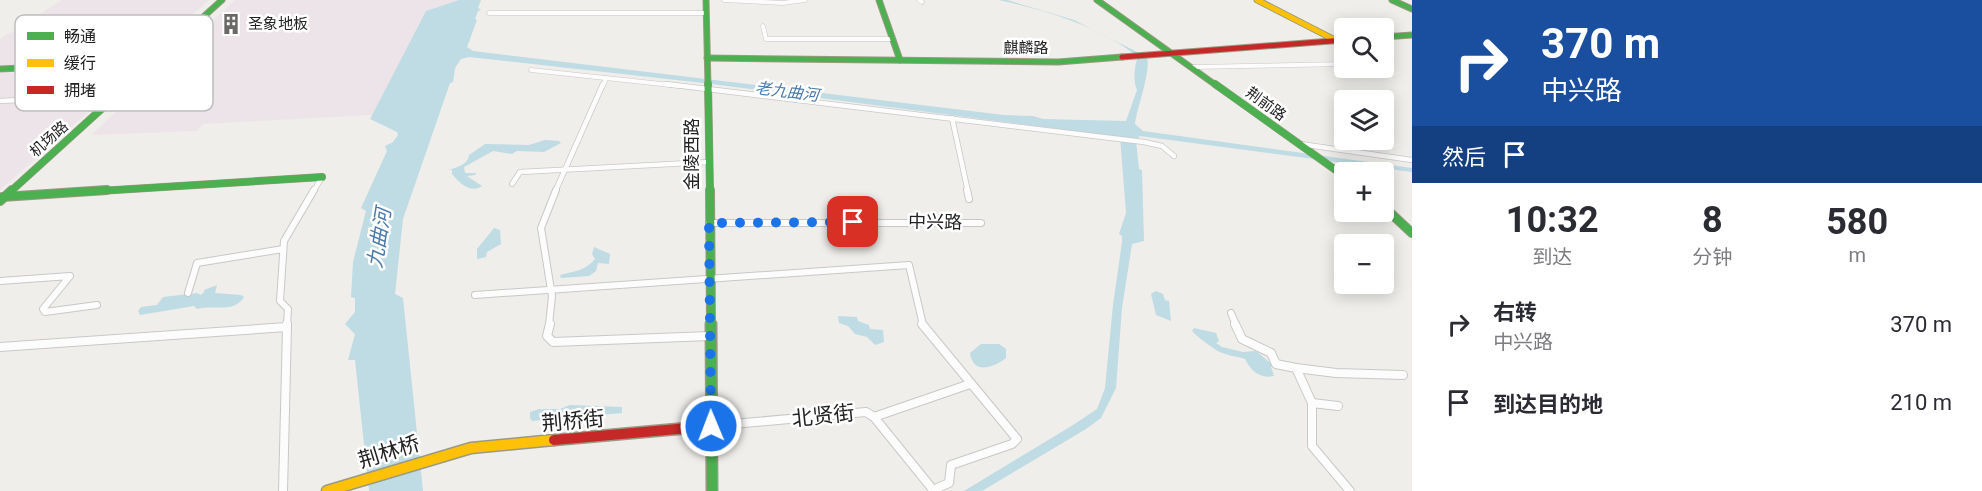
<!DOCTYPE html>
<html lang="zh">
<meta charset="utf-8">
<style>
:root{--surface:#fff;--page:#f2f2f3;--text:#2b2b33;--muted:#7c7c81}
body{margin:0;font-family:Roboto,"Noto Sans SC",sans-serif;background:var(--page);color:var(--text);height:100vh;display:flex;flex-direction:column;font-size:22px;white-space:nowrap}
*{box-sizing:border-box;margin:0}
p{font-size:20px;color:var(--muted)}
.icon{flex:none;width:33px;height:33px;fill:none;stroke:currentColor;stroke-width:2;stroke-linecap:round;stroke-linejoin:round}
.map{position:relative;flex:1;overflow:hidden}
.sheet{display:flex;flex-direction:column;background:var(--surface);width:570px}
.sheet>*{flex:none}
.guide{background:#1a4fa0;color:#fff;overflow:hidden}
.tools{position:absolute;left:1334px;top:18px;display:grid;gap:12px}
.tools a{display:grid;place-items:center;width:60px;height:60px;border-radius:6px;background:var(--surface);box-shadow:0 3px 15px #0003;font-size:30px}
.pin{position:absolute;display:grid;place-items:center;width:51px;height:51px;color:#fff;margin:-26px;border-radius:12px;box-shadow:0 3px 9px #0006}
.me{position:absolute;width:66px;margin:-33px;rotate:359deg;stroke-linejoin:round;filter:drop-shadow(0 0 4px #0008)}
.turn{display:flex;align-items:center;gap:21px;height:126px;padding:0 30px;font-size:27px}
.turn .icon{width:78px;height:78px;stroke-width:2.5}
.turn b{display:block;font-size:42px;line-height:51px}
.then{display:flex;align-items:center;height:57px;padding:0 30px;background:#0003;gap:12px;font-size:22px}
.eta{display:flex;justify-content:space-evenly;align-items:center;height:102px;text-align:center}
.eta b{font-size:36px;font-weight:700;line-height:42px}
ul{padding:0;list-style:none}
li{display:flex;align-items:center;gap:18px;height:78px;padding:0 30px}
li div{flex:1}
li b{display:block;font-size:22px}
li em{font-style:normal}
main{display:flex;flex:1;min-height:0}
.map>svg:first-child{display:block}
.industrial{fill:#ede4e9}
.water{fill:#bfdbe3}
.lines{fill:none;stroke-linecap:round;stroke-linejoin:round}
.street-far3-casing{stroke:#c9c8c7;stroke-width:5}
.street-far2-casing{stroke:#c9c8c7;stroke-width:6}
.street-far1-casing{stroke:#c9c8c7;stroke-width:8}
.street-casing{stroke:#c9c8c7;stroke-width:10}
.fast-far3-casing{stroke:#999a82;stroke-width:7}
.fast-far2-casing{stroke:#999a82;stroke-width:8}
.fast-far1-casing{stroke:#999a82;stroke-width:10}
.fast-casing{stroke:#999a82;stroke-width:13}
.slow-far1-casing{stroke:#999a82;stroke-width:7}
.slow-casing{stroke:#999a82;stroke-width:13}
.jam-far1-casing{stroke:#999a82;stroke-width:7}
.jam-casing{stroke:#999a82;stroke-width:13}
.street-far3{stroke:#fdfcfc;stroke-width:4}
.street-far2{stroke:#fdfcfc;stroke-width:4.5}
.street-far1{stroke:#fdfcfc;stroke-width:6}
.street{stroke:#fdfcfc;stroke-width:8}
.fast-far3{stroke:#4caf50;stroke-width:5}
.fast-far2{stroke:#4caf50;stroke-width:7}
.fast-far1{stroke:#4caf50;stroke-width:8}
.fast{stroke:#4caf50;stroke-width:10}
.slow-far1{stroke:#ffc107;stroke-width:5}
.slow{stroke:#ffc107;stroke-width:10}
.jam-far1{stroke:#c62828;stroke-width:5}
.jam{stroke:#c62828;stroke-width:10}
.route{stroke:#1a73e8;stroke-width:10;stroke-dasharray:0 18}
.labels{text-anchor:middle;stroke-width:5;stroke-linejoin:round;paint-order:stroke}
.far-poi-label{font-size:15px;fill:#222;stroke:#fff;text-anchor:start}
.far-street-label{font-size:15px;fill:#222;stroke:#fff}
.far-water-label{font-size:16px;font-style:italic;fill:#4a7aab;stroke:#fff}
.street-label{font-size:18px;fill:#222;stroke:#fff}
.water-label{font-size:20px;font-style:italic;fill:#4a7aab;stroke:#fff}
.near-street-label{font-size:21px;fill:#222;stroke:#fff}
.key{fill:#fff;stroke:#bdbdbd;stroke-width:1.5}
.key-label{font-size:16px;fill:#222}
</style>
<main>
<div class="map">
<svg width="1412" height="491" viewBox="0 0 1412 491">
<rect width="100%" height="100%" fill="#f0eeeb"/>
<g class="industrial">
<polygon points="62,0 209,0 140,61 0,67 0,39"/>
<polygon points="235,0 459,0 426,11 372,115 203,124 197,131 91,135"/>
<polygon points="140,66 0,190 0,73"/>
</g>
<g class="water">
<path d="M459,0H481L478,8L481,10L478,11L475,19L477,20L467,47L473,51L1004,115L1033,116L1043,119L1126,121L1137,90C1133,81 1134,66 1138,57C1100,26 1047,11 999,0H1007L1074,20L1147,57C1151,72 1137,107 1135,124L1143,131L1412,168V172L1140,136L1136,140L1139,169L1142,170L1144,241L1132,244L1122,308L1116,388L1101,418L1086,429L982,491H964L1073,425L1097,409L1105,388L1113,305L1122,242V236L1119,234L1126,213L1120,137L712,84L469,57L461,59L455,68L453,82L450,83L403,219L395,294L403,298L423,491H369L355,360H348L355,334L345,324L355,312V298L351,297L353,262L366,211L361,208L387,151L385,146L393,142L398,135L397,132L370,119L426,11Z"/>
<path d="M545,140L559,141L561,143L544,152L517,151L512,154L493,151L464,167L465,173H476L475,175L467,176L482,186C472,194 459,183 452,174V170H449C457,167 468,165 469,155L485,144L529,145Z"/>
<polygon points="494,228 500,230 501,244 487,252 486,257 477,259 477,249"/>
<path d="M594,247L610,254L609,264L598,263L596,271L589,276L561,278L560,275C575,271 585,271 595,259L592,254Z"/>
<path d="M217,285L215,293L241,295L244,297C234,314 212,304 197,309L194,306L140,315L138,311L141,307L157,305L163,297L197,293L201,295L204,292V290Z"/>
<polygon points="1156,291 1163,294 1165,300 1169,301 1171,321 1156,315 1151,294"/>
<polygon points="838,316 857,317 858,321 869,325 870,329 883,330 884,342 875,345 867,337 855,334 848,326 839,323"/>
<path d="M1194,328L1216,333L1219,341L1216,343L1222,347L1243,352L1256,351L1273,365L1271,367L1274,376C1260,379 1251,371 1245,359C1237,356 1228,356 1220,352C1215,350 1195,335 1192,331Z"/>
<path d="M981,344H999L1006,349V358C993,368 973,375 970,353Z"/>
<polygon points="570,405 622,407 622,413 532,421 530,418 530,412 539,409 560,409"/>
</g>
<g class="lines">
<defs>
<g id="street-far3">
<polyline points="724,0 783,3 805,0"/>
<polyline points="919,0 922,2"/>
<polyline points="489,13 706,13"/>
<polyline points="763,26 766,39 893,39"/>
<polyline points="1193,67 1344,64"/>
<polyline points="531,70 680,86"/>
<polyline points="603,86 606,78"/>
</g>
<g id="street-far2">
<polyline points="666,84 1144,142 1162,146 1174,156"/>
<polyline points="0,101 117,95"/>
<polyline points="952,118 968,192"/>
<polyline points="1300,144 1412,160"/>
<polyline points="512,184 520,172 709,162"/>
<polyline points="313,192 322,177"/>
<polyline points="555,192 603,84"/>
</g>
<g id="street-far1">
<polyline points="967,190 969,199"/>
<polyline points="709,223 981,223"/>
<polyline points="0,281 70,276 43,309 45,312 97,305"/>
<polyline points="188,293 197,263 283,249"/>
<polyline points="475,295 909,265 923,325"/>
<polyline points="1231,313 1236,325"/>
<polyline points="287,325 288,309 280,301 284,241 314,190"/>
<polyline points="549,325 552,296 541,228 556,190"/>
</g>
<g id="street">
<polyline points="550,324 547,336 553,342 710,336"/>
<polyline points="922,324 1017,439 1012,444 951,465 949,483 933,490"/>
<polyline points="1235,324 1242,339 1271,353 1276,364 1296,368 1312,403 1312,446 1350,491"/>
<polyline points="287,327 287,324"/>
<polyline points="0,347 287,327 283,491"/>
<polyline points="1296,368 1336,373 1403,375"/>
<polyline points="1312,403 1338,406"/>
<polyline points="874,417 970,384"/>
<polyline points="711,426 866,412 874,417 934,491"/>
</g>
<g id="fast-far3">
<polyline points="706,0 708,86"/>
<polyline points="879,0 900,60"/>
<polyline points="1097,0 1217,86"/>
<polyline points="1392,0 1412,9"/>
<polyline points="1383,37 1412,35"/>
<polyline points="707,58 1058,62 1122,57"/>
<polyline points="0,69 152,62"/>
<polyline points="127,86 222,0"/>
</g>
<g id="fast-far2">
<polyline points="708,84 710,192"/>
<polyline points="1215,84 1344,176"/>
<polyline points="10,192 129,84"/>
<polyline points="83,192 322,177"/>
</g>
<g id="fast-far1">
<polyline points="710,190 711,325"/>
<polyline points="2,197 107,190"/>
<polyline points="0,201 12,190"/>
<polyline points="1383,206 1412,233"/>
</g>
<polyline id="fast" points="711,324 712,491"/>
<polyline id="slow-far1" points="1257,0 1337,41"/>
<polyline id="slow" points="327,491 471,448 554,440"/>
<polyline id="jam-far1" points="1122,57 1344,40"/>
<polyline id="jam" points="554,440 711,426"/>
</defs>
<use href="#street-far3" class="street-far3-casing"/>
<use href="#street-far2" class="street-far2-casing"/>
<use href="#street-far1" class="street-far1-casing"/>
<use href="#street" class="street-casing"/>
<use href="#fast-far3" class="fast-far3-casing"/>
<use href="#fast-far2" class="fast-far2-casing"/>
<use href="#fast-far1" class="fast-far1-casing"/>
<use href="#fast" class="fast-casing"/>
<use href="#slow-far1" class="slow-far1-casing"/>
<use href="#slow" class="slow-casing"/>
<use href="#jam-far1" class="jam-far1-casing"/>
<use href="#jam" class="jam-casing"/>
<use href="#street-far3" class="street-far3"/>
<use href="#street-far2" class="street-far2"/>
<use href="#street-far1" class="street-far1"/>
<use href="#street" class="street"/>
<use href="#fast-far3" class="fast-far3"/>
<use href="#fast-far2" class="fast-far2"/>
<use href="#fast-far1" class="fast-far1"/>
<use href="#fast" class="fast"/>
<use href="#slow-far1" class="slow-far1"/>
<use href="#slow" class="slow"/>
<use href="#jam-far1" class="jam-far1"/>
<use href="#jam" class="jam"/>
</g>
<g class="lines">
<polyline class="route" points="711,426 709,223 853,222"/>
</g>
<defs>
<symbol id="building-bare" viewBox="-9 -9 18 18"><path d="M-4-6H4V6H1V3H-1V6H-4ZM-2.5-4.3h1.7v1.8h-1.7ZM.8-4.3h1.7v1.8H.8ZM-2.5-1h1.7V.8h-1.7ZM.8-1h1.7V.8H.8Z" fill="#6a6968" stroke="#fff" stroke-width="2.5" paint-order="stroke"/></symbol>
</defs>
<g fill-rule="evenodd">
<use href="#building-bare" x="216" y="9" width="30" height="30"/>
</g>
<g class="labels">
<g class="far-poi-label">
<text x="248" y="29">圣象地板</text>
</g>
<g class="far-street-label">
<text x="1026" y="53">麒麟路</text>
<text transform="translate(1266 104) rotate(36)" y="5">荆前路</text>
<text transform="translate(49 139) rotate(-42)" y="5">机场路</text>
</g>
<g class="far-water-label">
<text transform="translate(787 91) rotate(7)" y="6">老九曲河</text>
</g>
<g class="street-label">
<text transform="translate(692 154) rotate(-90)" y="6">金陵西路</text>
<text transform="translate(935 222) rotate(1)" y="6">中兴路</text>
</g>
<g class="water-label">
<text transform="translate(379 238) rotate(-81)" y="7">九曲河</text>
</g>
<g class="near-street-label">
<text transform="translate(823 416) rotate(-6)" y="7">北贤街</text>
<text transform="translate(573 421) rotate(-5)" y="7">荆桥街</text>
<text transform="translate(389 452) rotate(-17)" y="7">荆林桥</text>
</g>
</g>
<rect x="15" y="15" width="198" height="96" rx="9" class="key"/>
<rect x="27" y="32" width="27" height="8" fill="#4caf50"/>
<rect x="27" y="59" width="27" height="8" fill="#ffc107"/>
<rect x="27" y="86" width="27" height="8" fill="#c62828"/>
<g class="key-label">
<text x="64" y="42">畅通</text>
<text x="64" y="69">缓行</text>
<text x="64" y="96">拥堵</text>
</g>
</svg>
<div class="tools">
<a><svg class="icon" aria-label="search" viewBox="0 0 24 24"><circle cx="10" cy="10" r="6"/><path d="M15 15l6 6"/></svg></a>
<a><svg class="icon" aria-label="layers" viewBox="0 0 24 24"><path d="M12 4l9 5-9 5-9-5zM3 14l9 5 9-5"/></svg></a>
<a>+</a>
<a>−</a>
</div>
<div class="pin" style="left:853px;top:222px;background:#d93025"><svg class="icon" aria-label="arrive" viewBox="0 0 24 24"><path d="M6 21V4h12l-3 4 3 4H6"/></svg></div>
<svg class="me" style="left:711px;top:426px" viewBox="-20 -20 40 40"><circle r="17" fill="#1a73e8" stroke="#fff" stroke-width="3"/><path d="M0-11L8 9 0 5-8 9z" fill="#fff"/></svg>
</div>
<section class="sheet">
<div class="guide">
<div class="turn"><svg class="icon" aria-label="right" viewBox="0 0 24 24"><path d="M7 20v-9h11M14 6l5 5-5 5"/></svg><div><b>370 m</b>中兴路</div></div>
<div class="then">然后<svg class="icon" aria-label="arrive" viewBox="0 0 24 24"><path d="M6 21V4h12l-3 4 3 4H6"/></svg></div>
</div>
<div class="eta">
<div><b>10:32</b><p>到达</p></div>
<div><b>8</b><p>分钟</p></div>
<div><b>580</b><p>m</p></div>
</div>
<ul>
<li><svg class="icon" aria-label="right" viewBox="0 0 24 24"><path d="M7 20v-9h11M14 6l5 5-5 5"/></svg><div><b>右转</b><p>中兴路</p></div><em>370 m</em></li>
<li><svg class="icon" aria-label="arrive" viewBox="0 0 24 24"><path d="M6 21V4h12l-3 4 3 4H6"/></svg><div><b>到达目的地</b></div><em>210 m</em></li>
</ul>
</section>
</main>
